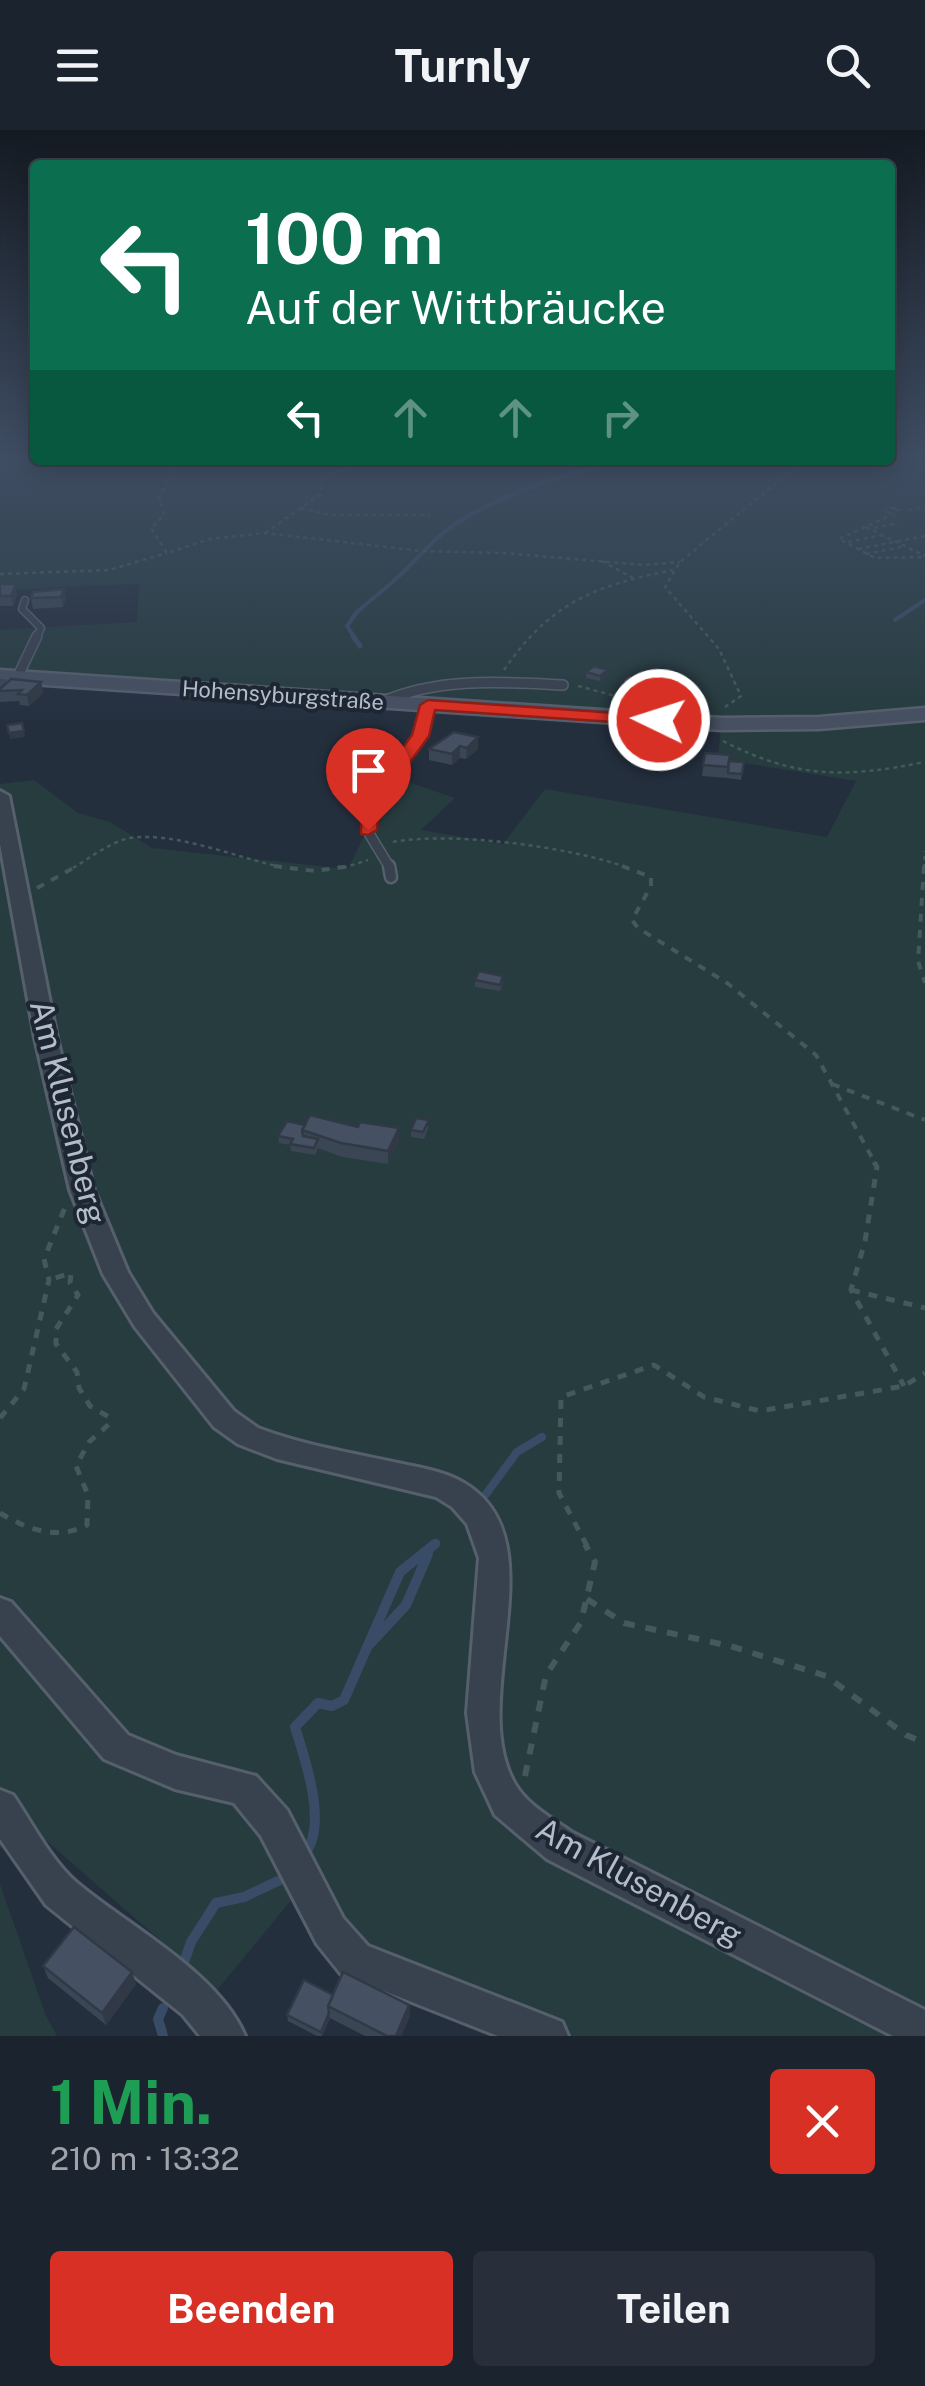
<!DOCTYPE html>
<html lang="de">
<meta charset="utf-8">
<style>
:root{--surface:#1b232e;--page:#282f3a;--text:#f1f3f6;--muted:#a0a4aa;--line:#39404a;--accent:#d93025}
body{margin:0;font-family:"Public Sans",sans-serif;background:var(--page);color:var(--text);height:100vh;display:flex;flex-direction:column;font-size:38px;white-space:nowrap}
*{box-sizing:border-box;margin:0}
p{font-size:32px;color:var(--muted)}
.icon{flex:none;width:55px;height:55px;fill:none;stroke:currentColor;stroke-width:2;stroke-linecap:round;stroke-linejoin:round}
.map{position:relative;height:1906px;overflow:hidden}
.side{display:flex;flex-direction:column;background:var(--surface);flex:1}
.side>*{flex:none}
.hud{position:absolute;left:30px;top:30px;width:865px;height:305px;border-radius:10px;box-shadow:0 5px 25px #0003,0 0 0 2px var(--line);background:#0b6e4f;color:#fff;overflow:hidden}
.pin{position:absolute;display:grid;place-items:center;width:85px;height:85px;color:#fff;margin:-102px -42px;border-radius:50% 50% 50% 0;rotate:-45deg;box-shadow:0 0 10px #0007}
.pin .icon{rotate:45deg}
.me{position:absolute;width:110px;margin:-55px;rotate:274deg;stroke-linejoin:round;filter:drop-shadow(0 0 8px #0008)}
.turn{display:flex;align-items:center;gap:35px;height:210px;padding:0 50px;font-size:45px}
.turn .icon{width:130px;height:130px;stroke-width:2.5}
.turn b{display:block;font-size:70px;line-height:85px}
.lanes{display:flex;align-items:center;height:95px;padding:0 50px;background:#0003;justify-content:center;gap:50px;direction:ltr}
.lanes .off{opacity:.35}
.round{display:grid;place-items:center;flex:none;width:105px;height:105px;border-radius:10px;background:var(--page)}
.summary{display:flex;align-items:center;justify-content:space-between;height:170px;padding:0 50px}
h1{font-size:60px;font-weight:700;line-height:75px;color:#1e9e55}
.button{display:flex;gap:20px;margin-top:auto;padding:20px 50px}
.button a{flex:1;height:115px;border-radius:10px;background:var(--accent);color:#fff;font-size:40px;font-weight:700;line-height:115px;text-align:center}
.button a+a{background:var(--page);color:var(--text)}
header{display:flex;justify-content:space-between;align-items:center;height:130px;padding:0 50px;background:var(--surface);font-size:45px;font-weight:700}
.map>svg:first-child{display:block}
.green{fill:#263c3f}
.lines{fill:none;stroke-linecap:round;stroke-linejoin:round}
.stream-far3{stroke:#394c67;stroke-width:4}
.stream-far2{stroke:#394c67;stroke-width:5}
.stream-far1{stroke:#394c67;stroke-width:8}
.stream{stroke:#394c67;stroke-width:10}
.lane-far2-casing{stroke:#565f6c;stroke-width:9}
.lane-far1-casing{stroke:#565f6c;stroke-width:12}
.lane-casing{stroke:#565f6c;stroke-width:15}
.street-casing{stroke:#565f6c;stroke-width:6}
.secondary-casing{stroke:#565f6c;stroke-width:5}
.path-far3{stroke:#44595c;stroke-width:2.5;stroke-dasharray:4 4;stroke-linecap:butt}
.path-far2{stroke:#44595c;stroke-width:4;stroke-dasharray:8 8;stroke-linecap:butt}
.path-far1{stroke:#44595c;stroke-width:5;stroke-dasharray:9 9;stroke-linecap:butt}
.path{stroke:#44595c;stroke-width:6;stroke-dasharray:11 11;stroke-linecap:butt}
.lane-far2{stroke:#38414e;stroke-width:6}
.lane-far1{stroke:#38414e;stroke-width:9}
.lane{stroke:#38414e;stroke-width:10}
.street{fill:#38414e;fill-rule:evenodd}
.secondary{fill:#465061;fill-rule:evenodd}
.wall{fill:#3b4654}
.shaded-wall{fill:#303945}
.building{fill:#455162;stroke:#303945;stroke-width:2.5}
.route{fill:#d93025;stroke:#8d1f18;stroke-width:2.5}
.labels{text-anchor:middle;stroke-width:8;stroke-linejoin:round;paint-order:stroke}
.far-street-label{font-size:22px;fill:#b4bcc9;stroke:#1d2633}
.near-street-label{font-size:32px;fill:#b4bcc9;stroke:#1d2633}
</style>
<header><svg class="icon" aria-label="menu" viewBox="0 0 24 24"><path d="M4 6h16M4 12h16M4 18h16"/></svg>Turnly<svg class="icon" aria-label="search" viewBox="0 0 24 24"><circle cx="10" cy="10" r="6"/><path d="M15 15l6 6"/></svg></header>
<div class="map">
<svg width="925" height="1906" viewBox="0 0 925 1906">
<rect width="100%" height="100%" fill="#242f3e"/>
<g class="green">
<polygon points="0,328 925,328 925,1906 561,1906 357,1816 302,1757 217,1860 33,1699 0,1718 0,654 34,650 78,683 110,692 152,718 348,739 367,700 370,675 388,645 455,668 421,700 503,714 545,659 827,707 856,651 718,629 721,595 0,546 0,500 137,492 139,454 0,460"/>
<polygon points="0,1754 46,1886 57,1906 0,1906"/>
</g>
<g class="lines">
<g class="stream-far3">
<polyline points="895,490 925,470"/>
<path d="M355,508L347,496L356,483C369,471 384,460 397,448C418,429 435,406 460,391C507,362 569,342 624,330"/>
</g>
<polyline class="stream-far2" points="353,506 360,516"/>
<g class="stream-far1">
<polyline points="486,1364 517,1322 542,1307"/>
<polyline points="432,1416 436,1413"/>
</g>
<g class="stream">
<polyline points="368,1516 406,1475 428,1424"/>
<path d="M305,1724C328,1693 305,1630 295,1597L318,1573L332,1576L344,1570L400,1442L435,1414"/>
<polyline points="181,1841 191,1812 216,1773 244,1767 278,1751"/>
<polyline points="163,1878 158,1889 163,1906"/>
</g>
<defs>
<polyline id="lane-far2" points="25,470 22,479 41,498 36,508"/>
<g id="lane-far1">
<polyline points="17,548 37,506"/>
<path d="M382,572C439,547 502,552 563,555"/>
<polyline points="390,738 367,700 370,675 421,606 428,575"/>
</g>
<polyline id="lane" points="389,736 391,747"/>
<g id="street">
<path d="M0,661L9,666L57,908L94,1060L128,1142L153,1183L234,1281L258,1298C303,1315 352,1323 398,1333C420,1338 444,1341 464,1353C561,1410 465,1569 515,1654C528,1676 553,1689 573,1703L925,1880V1906H893L547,1729L495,1685L475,1642L467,1583L479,1428L467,1394L452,1377L436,1367L277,1329L238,1314L214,1297L135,1197L103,1144L70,1060L35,908L0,714Z"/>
<polygon points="0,1468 11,1472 128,1605 176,1625 256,1646 287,1680 343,1788 368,1816 562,1892 568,1906 498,1906 341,1844 317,1814 261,1706 234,1673 175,1659 104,1629 0,1506"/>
<path d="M0,1660L13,1665C32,1693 51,1730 76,1752C128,1796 219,1843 245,1906H200L183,1885L46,1775L0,1709Z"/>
</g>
<polygon id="secondary" points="0,540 721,588 819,587 925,578 925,590 819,599 721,600 0,552"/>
</defs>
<use href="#lane-far2" class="lane-far2-casing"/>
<use href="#lane-far1" class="lane-far1-casing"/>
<use href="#lane" class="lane-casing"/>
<use href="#street" class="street-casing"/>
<use href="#secondary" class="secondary-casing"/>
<g class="path-far3">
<polyline points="179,330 159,367 164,385 151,398 167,423 210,409 265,403 421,421 504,423 644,435 680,432"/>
<polyline points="301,378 331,385 430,385"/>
<polyline points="908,380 925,377"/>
<polyline points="887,387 839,409 875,428 925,427"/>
<polyline points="866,397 925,426"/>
<polyline points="874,398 898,393"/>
<polyline points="265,403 321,364 323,347 374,330"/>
<polyline points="848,412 883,405"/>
<polyline points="858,419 925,406"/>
<polyline points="866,424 906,416"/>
<polyline points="602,431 633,448"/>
<polyline points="0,444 109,440 167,423"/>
<path d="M504,540C551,472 594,456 673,440"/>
<polyline points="578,556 631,570"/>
<polyline points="725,577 741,566 719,519 665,457 680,432 804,330"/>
<path d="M723,611C797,649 845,648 925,632"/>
<path d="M393,712C451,701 573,717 628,738"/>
<path d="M73,738C90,728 110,712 130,708C175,701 240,729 286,738"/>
<polyline points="343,738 368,730"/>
<polyline points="924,738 925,721"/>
</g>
<g class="path-far2">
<polyline points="274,736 315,741 350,736"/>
<polyline points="622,736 651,747 651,756 632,790 638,798 727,853 816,925 876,1035"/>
<polyline points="924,736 918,831 925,853"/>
<polyline points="37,758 77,736"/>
<polyline points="832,954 925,990"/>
</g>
<g class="path-far1">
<polyline points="874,1032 877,1037 865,1111 851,1160 904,1256"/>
<polyline points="851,1160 925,1178"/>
<polyline points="0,1288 24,1259 49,1150 44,1129 66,1075"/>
<path d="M0,1383C27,1399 57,1411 87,1395L88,1365L76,1336L89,1312L109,1294V1287L90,1276L79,1258L77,1242L56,1214V1199L78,1165L70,1153L71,1143L49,1150"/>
<polyline points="587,1416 559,1363 561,1267 654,1235 704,1267 760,1281 904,1256 925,1243"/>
</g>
<g class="path">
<polyline points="587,1469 624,1493 730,1516 826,1546 906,1605 925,1613"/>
<polyline points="525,1646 546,1545 581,1492 595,1432 585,1414"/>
</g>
<use href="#lane-far2" class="lane-far2"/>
<use href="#lane-far1" class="lane-far1"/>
<use href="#lane" class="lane"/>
<use href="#street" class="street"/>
<use href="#secondary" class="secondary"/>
</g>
<g class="wall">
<polygon points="883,377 906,386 896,388 882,381"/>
<polygon points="0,454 17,464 13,476 0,476"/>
<polygon points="64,459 66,469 63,477 33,479 31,468"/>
<polygon points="586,542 608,545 600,551 586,548"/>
<polygon points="0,549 6,549 7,553 41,552 43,563 29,576 20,575 19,571 0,572"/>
<polygon points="621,552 660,552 648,564 620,557"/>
<polygon points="454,602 478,619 466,629 460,628 452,635 429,630 429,619"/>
<polygon points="705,623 728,637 744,632 741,650 727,648 727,646 727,648 702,646"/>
<polygon points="475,850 503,852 500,861 475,857"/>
<polygon points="305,995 399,998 399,1011 388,1034 342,1027 318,1018 315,1025 291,1021 290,1015 279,1013 278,1006"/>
<polygon points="429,996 424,1009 411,1007 411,1000"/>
<polygon points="43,1836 136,1854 106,1895 48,1848"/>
<polygon points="333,1865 409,1875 410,1886 401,1906 365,1906 330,1888 322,1906 317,1906 288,1891 287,1885"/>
</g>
<g class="shaded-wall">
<polygon points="907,381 906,386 896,388 897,383"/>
<polygon points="16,454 17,464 13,476 11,466"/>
<polygon points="64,459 66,469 63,477 61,467"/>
<polygon points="608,540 608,545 600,551 600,546"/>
<polygon points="660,547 660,552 648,564 648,558"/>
<polygon points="41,552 43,563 29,576 27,565"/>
<polygon points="24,601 25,607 10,609 9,603"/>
<polygon points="478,607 478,619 466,629 467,618"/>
<polygon points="460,616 460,628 452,635 452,624"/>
<polygon points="399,998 399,1011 388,1034 388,1021"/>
<polygon points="132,1842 136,1854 106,1895 102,1883"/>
<polygon points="409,1875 410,1886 401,1906 396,1906"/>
<polygon points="329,1883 330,1888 321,1906 321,1902"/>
</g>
<g class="building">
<polygon points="893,375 907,381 897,383 883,377"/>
<polygon points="0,454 16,454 11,466 0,466"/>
<polygon points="64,459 61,467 31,468 33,462"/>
<polygon points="594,536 608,540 600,546 586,542"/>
<polygon points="628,545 660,547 648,558 621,552"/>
<polygon points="11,549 41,552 27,565 18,564 22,560 0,561 0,559"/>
<polygon points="22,593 24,601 9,603 7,595"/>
<polygon points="454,602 478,607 467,618 460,616 452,624 429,619"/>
<polygon points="705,623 730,625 728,637 703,635"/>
<polygon points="729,631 744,632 742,644 728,643"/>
<polygon points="479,841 503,846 500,855 475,850"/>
<polygon points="310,985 358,997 360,992 399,998 388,1021 341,1013 302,1000"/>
<polygon points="416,988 429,990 423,1002 411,1000"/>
<polygon points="287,991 305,995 302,1000 303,1006 318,1009 314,1018 290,1014 293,1009 278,1006"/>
<polygon points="74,1797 132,1842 102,1883 43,1836"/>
<polygon points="343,1842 409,1875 396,1906 387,1906 328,1876"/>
<polygon points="304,1850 333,1865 328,1876 329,1883 321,1902 287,1885"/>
</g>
<linearGradient id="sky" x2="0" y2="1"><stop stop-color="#141a22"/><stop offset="0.55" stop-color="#3f4d63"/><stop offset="1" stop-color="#3f4d63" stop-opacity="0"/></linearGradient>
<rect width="925" height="595" fill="url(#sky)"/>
<polygon class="route" points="428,570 659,586 667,590 659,595 435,580 429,606 379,675 377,700 368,705 361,704 361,675 412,605 420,575"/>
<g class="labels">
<g class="far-street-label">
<text transform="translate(283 565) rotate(4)" y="8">Hohensyburgstraße</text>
</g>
<g class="near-street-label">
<text transform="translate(68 982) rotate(76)" y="11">Am Klusenberg</text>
<text transform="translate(639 1752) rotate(29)" y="11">Am Klusenberg</text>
</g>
</g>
</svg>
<div class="pin" style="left:368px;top:700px;background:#d93025"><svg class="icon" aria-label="arrive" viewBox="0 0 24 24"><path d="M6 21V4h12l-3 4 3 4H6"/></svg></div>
<svg class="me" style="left:659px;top:590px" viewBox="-20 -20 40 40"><circle r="17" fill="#d93025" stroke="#fff" stroke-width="3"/><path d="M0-11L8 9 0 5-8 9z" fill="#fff"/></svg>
<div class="hud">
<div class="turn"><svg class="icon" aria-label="left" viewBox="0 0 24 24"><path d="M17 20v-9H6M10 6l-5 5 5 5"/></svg><div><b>100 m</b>Auf der Wittbräucke</div></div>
<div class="lanes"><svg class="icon" aria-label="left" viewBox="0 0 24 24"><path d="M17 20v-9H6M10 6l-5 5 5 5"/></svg><svg class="icon off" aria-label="ahead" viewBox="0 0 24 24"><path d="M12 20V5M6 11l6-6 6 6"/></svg><svg class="icon off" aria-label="ahead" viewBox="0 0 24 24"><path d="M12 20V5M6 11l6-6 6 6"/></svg><svg class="icon off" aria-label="right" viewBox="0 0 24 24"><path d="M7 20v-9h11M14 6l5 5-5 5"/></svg></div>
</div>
</div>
<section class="side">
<div class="summary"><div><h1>1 Min.</h1><p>210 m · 13:32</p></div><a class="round" style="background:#d93025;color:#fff"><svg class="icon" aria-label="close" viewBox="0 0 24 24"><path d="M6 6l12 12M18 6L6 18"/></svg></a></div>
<div class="button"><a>Beenden</a><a>Teilen</a></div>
</section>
